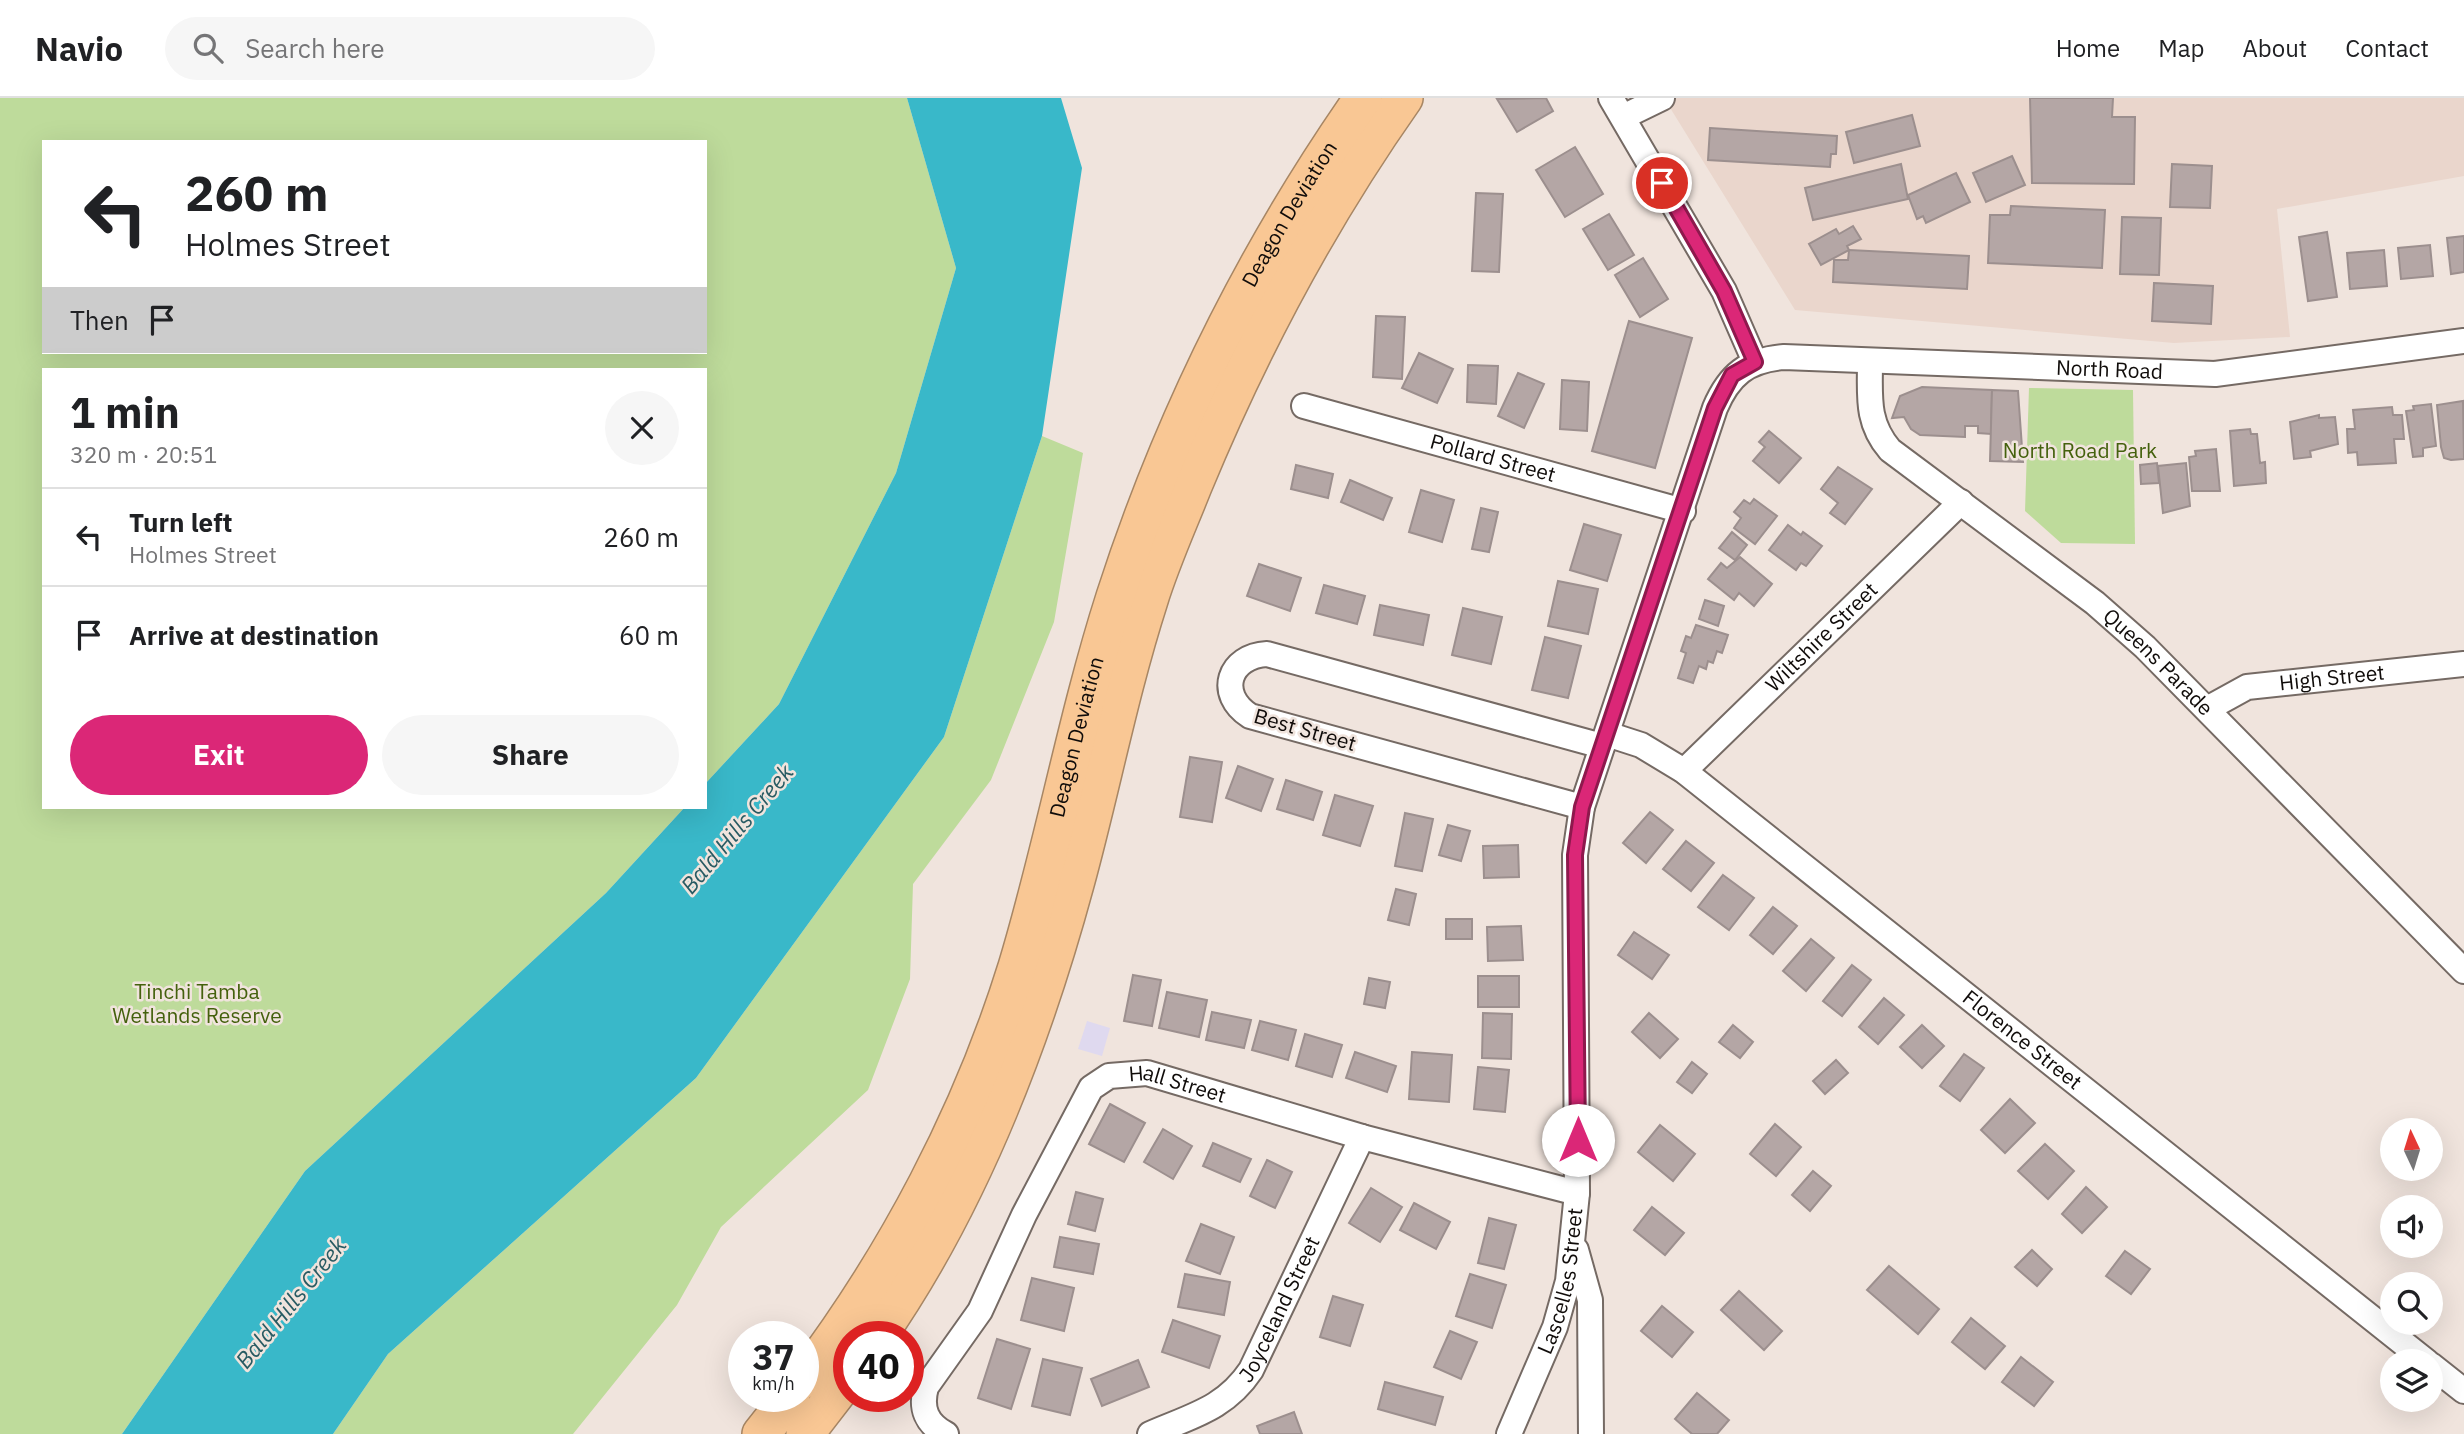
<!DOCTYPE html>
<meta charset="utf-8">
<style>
:root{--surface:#fff;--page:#f6f6f6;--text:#202124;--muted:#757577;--line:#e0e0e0;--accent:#db2777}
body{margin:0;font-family:"IBM Plex Sans",sans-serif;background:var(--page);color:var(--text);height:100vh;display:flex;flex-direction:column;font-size:26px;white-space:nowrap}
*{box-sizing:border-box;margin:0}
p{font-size:23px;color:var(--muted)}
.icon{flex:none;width:38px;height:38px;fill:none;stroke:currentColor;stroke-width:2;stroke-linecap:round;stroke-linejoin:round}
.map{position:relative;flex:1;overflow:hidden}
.side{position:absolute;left:42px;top:270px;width:665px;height:441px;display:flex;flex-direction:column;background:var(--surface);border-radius:0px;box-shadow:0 7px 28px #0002}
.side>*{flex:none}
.hud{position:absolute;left:42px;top:42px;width:665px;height:214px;border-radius:0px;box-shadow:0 7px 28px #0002;background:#fff;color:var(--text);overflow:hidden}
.needle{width:46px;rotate:356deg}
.fabs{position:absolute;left:2380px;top:1020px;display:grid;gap:14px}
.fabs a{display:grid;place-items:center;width:63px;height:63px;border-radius:50%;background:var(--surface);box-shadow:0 7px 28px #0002;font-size:35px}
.speed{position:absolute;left:728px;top:1223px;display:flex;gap:14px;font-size:35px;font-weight:700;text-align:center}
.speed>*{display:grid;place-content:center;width:91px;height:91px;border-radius:50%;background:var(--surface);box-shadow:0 7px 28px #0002;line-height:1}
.speed small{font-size:18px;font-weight:400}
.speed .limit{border:10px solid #d22;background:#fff;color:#111}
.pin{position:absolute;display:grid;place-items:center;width:60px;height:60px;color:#fff;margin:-30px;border:4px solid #fff;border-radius:50%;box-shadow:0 2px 7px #0007}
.me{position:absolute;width:77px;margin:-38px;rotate:0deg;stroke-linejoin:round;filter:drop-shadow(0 0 5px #0008)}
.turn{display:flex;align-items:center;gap:24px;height:147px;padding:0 28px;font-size:32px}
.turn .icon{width:91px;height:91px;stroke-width:2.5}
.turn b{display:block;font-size:49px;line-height:60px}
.then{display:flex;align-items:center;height:66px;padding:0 28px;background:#0003;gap:14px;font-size:26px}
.round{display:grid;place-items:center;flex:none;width:74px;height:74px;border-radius:37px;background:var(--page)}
.head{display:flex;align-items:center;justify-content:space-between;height:119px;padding:0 28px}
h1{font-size:42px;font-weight:700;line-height:52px}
.button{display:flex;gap:14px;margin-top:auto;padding:14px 28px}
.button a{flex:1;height:80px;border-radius:42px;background:var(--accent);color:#fff;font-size:28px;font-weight:700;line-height:80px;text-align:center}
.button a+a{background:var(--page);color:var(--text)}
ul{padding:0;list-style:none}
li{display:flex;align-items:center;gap:21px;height:98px;padding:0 28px;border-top:2px solid var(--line)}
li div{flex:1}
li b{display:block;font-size:26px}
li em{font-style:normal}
header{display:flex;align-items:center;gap:42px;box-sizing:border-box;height:98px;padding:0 35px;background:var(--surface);border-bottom:2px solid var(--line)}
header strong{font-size:33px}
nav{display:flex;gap:38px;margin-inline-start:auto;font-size:24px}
.search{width:490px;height:63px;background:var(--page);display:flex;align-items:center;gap:18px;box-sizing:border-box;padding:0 24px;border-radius:38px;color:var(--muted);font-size:26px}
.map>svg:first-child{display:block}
.built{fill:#ead6cc}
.industrial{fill:#dfd9ef}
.green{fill:#bedb9b;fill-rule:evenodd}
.water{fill:#39b8c9}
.building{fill:#b4a6a5;stroke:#9c8f8e;stroke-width:2}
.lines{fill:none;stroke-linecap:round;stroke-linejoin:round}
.minor-casing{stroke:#756a64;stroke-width:28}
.highway-casing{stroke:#a78664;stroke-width:40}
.minor{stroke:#fff;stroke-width:24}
.highway{stroke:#f9c794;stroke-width:37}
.route-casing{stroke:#8e194d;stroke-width:18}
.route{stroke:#db2777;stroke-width:12}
.labels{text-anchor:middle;stroke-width:5;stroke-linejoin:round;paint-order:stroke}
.street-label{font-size:21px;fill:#100c0a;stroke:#f0e4dd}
.park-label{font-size:21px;fill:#44610d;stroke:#f0e4dd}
.water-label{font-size:23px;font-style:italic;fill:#285b63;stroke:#f0e4dd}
</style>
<header>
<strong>Navio</strong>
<div class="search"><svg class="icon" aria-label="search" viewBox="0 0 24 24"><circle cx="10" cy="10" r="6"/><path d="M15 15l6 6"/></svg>Search here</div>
<nav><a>Home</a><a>Map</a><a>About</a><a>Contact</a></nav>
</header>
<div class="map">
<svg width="2464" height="1336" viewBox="0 0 2464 1336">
<rect width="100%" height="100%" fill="#f0e4dd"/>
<polygon class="built" points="1664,0 2464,0 2464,78 2277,111 2290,239 2174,245 1795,212"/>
<polygon class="industrial" points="1087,923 1110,930 1102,958 1078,951"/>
<g class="green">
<path d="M0,0H907L956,170L896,375L779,606L705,686V271H44V709H685L606,795L305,1073L122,1336H0ZM44,44H705V254H44Z"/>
<polygon points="2029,290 2133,292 2135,446 2061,445 2025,413"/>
<polygon points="1042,338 1083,355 1054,524 991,682 913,786 910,881 868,992 721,1129 677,1207 573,1336 333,1336 388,1256 696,980 944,639"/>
</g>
<polygon class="water" points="907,0 1061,0 1082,70 1042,338 944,639 696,980 388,1256 333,1336 122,1336 305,1073 606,795 685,709 705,709 705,686 779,606 896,375 956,170"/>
<g class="building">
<polygon points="1546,0 1553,13 1517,34 1497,1"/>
<polygon points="2030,0 2113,0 2112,19 2135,19 2134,86 2032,85"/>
<polygon points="1912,17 1920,48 1854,65 1846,34"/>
<polygon points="1710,30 1837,38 1836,56 1831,56 1830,69 1708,62"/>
<polygon points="1575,49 1603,96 1565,119 1536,72"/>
<polygon points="2012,58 2025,87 1986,104 1973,75"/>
<polygon points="1901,66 1908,101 1813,122 1805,90"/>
<polygon points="2172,66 2212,68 2210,110 2170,109"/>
<polygon points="1956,75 1970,104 1926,125 1923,118 1917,121 1908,97"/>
<polygon points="1476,95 1503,96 1499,174 1472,173"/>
<polygon points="2011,108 2105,112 2102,170 1988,165 1990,117 2010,117"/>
<polygon points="1609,116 1634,157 1608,172 1583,131"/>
<polygon points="2122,119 2161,120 2159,177 2120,176"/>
<polygon points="1853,128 1861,141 1847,148 1849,152 1821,167 1809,146 1836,131 1839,136"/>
<polygon points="2327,134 2337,199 2308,203 2299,139"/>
<polygon points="2464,138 2464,174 2451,176 2447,140"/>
<polygon points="2430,147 2433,178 2401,181 2398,150"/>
<polygon points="1849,152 1969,158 1967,191 1833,184 1834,162 1848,162"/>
<polygon points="2384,152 2387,188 2350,191 2347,155"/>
<polygon points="1643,160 1668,201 1640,219 1615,177"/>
<polygon points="2154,185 2213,188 2211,226 2152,223"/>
<polygon points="1376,218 1405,219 1402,281 1373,279"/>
<polygon points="1629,223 1692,240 1655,370 1592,353"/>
<polygon points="1419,255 1453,271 1437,305 1402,290"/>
<polygon points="1468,267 1498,268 1496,306 1467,304"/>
<polygon points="1518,275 1544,286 1524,330 1498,318"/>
<polygon points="1562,282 1589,284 1587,333 1560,331"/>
<polygon points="1922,289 1992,292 1991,336 1978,335 1978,328 1965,328 1965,339 1920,337 1911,331 1904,319 1892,320 1900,298"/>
<polygon points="1992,292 2018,293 2023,364 1990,363"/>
<polygon points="2463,303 2464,361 2451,362 2444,360 2441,349 2437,307"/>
<polygon points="2431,306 2436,348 2423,350 2423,358 2413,359 2406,313 2414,312 2413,308"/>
<polygon points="2392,309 2393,317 2402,317 2404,341 2394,341 2396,365 2358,367 2357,354 2348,355 2347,331 2355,331 2353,312"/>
<polygon points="2319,317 2319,320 2335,319 2338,346 2310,353 2311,359 2294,361 2290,324"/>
<polygon points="2250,331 2251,336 2257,336 2260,365 2265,364 2266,385 2234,388 2230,333"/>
<polygon points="1769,333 1801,360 1779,385 1753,363 1765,349 1759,344"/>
<polygon points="2216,351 2220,393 2192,393 2189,359 2196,358 2195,353"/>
<polygon points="2157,365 2159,385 2141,386 2140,367"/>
<polygon points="2186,365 2190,408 2163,415 2158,368"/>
<polygon points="1296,367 1333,376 1328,400 1291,391"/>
<polygon points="1838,369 1872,391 1845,426 1830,415 1838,405 1821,391"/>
<polygon points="1350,382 1392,400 1383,422 1341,404"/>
<polygon points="1421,392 1454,402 1442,444 1409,434"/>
<polygon points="1754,401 1777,418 1755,446 1734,430 1741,420 1734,414 1744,402 1750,406"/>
<polygon points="1481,410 1498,414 1489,454 1472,451"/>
<polygon points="1584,426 1621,437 1607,483 1570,472"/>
<polygon points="1788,427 1801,437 1803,434 1822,448 1806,468 1801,465 1796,472 1769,452"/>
<polygon points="1732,434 1747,447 1735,462 1719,450"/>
<polygon points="1740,459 1772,486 1754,508 1739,495 1734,502 1708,481 1721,465 1727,470"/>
<polygon points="1259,466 1301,480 1290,513 1247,498"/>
<polygon points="1558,483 1598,491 1588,536 1548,528"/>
<polygon points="1324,487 1365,498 1357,526 1316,515"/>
<polygon points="1705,502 1724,508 1718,528 1699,521"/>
<polygon points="1380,507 1429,517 1423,547 1374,537"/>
<polygon points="1463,510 1502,519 1491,566 1452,557"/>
<polygon points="1696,527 1728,537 1722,555 1717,553 1713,565 1708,563 1706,571 1699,568 1693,585 1678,580 1686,555 1681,553 1686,538 1691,540"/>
<polygon points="1545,539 1581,548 1568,600 1532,592"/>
<polygon points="1190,659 1222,664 1212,724 1180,719"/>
<polygon points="1238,668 1273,681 1261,713 1226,700"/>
<polygon points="1286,682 1322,694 1313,722 1277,711"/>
<polygon points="1335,697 1373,708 1360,748 1323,737"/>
<polygon points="1650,714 1673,732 1646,765 1623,745"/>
<polygon points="1405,715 1433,721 1422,773 1395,768"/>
<polygon points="1448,727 1470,733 1461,763 1439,757"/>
<polygon points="1686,743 1714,765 1691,793 1663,771"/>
<polygon points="1518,747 1519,779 1484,780 1483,748"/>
<polygon points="1723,777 1754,800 1729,832 1698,809"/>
<polygon points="1396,791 1416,796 1409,827 1388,822"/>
<polygon points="1773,809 1797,828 1773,856 1750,837"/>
<rect x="1446" y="821" width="26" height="20"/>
<polygon points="1521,828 1523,862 1488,863 1487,829"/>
<polygon points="1634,834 1669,857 1652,881 1618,857"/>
<polygon points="1811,841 1834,860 1806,893 1783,873"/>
<polygon points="1852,867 1871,882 1842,918 1823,903"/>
<polygon points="1133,877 1161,882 1152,928 1124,923"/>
<rect x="1478" y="878" width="41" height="31"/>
<polygon points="1369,880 1390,884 1385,910 1364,906"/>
<polygon points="1167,894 1207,902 1199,939 1159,930"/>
<polygon points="1884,900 1904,917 1878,946 1859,929"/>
<polygon points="1212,914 1251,922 1244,950 1206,942"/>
<polygon points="1483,915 1512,916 1511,961 1482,960"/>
<polygon points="1649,915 1678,941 1660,960 1632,934"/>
<polygon points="1260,923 1296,932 1288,962 1252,952"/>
<polygon points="1733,927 1753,944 1740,960 1719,944"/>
<polygon points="1922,927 1944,948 1922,970 1900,949"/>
<polygon points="1305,936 1342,947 1332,979 1296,968"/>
<polygon points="1355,954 1396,968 1387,994 1346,980"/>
<polygon points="1412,954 1452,957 1449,1004 1409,1001"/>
<polygon points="1964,956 1984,970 1960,1003 1940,988"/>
<polygon points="1836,962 1848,975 1825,996 1813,983"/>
<polygon points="1692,964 1707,976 1692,995 1677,984"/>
<polygon points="1478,969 1509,972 1505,1014 1474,1011"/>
<polygon points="2010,1001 2035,1025 2005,1055 1981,1032"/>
<polygon points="1110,1006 1145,1025 1124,1064 1089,1046"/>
<polygon points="1775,1026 1801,1049 1776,1078 1750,1056"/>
<polygon points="1660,1027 1695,1056 1673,1083 1638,1054"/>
<polygon points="1163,1031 1192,1048 1173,1081 1144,1064"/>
<polygon points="1213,1045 1251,1061 1240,1084 1203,1068"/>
<polygon points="2045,1046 2074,1073 2048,1101 2018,1073"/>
<polygon points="1267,1062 1292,1074 1275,1110 1250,1098"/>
<polygon points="1813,1073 1831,1088 1810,1113 1792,1097"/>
<polygon points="2086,1089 2107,1109 2082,1135 2062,1116"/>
<polygon points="1371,1090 1402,1109 1380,1144 1349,1125"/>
<polygon points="1076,1094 1103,1101 1095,1133 1068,1126"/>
<polygon points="1414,1105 1450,1124 1436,1151 1400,1132"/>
<polygon points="1652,1109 1684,1135 1665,1157 1634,1132"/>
<polygon points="1489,1120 1516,1127 1504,1171 1478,1165"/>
<polygon points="1201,1126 1234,1139 1220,1176 1186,1163"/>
<polygon points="1060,1139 1099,1146 1093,1176 1054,1169"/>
<polygon points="2032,1152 2052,1171 2037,1188 2015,1169"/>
<polygon points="2125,1153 2150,1171 2131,1196 2106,1178"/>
<polygon points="1889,1168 1939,1211 1918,1236 1867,1192"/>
<polygon points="1185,1176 1230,1184 1224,1217 1178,1209"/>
<polygon points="1470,1176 1506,1187 1492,1230 1456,1218"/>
<polygon points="1032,1180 1074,1190 1064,1233 1021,1222"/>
<polygon points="1739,1193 1782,1233 1764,1252 1721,1212"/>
<polygon points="1333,1198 1363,1207 1350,1248 1320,1239"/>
<polygon points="1662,1208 1693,1234 1672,1259 1641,1233"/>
<polygon points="1971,1220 2005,1248 1985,1271 1952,1244"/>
<polygon points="1173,1222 1220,1238 1209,1270 1162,1254"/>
<polygon points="1450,1233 1477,1244 1461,1281 1434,1269"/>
<polygon points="997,1241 1030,1251 1011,1311 978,1300"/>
<polygon points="2021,1259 2053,1284 2034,1308 2002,1284"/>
<polygon points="1043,1261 1082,1270 1070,1317 1032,1308"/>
<polygon points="1138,1262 1149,1289 1102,1308 1091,1281"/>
<polygon points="1385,1284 1443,1299 1435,1327 1378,1311"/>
<polygon points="1697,1295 1729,1322 1717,1336 1692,1336 1675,1321"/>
<polygon points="1294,1314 1302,1336 1260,1336 1257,1328"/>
</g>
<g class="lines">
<defs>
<g id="minor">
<polyline points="1611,0 1724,193 1755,264"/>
<polyline points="1623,19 1662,0"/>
<path id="s1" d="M1870,263C1870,298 1866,324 1890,352L2095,505L2145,549L2464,873"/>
<path id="s2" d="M1304,308L1683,413"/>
<path id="s3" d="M2207,611L2247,589L2464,566"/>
<path id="s4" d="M1607,636L1641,647L1684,673L2427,1264"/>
<path id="s5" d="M1684,673L1961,404"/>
<path d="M1582,709L1250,618C1216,596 1229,558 1267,556L1602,648"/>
<polyline points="1576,1152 1590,1202 1591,1336"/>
<polyline points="2431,1267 2464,1293"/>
<path id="s6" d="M946,1336C927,1326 920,1311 926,1289L980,1213L1024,1117L1091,990L1109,978L1147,975L1362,1039L1577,1095"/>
<path id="s7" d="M1150,1336C1191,1318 1225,1311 1251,1272L1362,1039"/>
<path id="s8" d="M1509,1336L1555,1229L1568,1183L1577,1095L1575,757L1582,709L1715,310C1729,277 1747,262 1784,259L2215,276L2464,243"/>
</g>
<g id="highway">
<path d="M877,1239C971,1104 1032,944 1075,786C1101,691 1119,595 1149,502C1161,463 1178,426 1193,388C1250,250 1318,122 1404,0"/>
<path id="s9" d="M803,1282C896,1159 971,1017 1017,869C1054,747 1076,621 1115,499C1172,322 1256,153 1363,0"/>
<polyline points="761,1336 791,1298"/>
<polyline points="805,1336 849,1279"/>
</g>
</defs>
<use href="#minor" class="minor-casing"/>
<use href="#highway" class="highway-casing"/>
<use href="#minor" class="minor"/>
<use href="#highway" class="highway"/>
</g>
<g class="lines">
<defs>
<polyline id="route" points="1578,1042 1575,757 1582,709 1715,310 1732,277 1755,264 1724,193 1662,85"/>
</defs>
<use href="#route" class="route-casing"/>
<use href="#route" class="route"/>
</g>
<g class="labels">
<g class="street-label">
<text dy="7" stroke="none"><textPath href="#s9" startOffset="1272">Deagon Deviation</textPath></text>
<text dy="7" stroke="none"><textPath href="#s8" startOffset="1477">North Road</textPath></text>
<text dy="7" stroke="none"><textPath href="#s2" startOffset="196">Pollard Street</textPath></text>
<text dy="7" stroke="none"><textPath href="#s5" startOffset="192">Wiltshire Street</textPath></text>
<text dy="7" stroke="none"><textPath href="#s1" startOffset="436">Queens Parade</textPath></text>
<text dy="7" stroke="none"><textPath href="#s3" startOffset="131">High Street</textPath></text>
<text transform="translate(1305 632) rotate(16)" y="7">Best Street</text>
<text dy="7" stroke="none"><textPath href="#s9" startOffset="705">Deagon Deviation</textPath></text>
<text dy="7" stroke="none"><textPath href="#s4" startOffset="518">Florence Street</textPath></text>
<text dy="7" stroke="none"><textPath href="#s6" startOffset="490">Hall Street</textPath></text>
<text dy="7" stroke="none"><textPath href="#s8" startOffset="163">Lascelles Street</textPath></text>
<text dy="7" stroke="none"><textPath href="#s7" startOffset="189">Joyceland Street</textPath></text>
</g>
<g class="park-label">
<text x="2080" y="360">North Road Park</text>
<text x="197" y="901">Tinchi Tamba<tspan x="197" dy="24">Wetlands Reserve</tspan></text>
</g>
<g class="water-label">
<text transform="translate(737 731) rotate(-50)" y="8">Bald Hills Creek</text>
<text transform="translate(291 1205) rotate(-51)" y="8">Bald Hills Creek</text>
</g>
</g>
</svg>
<div class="fabs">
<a><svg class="needle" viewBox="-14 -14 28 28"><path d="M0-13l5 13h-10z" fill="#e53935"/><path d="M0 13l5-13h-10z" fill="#757577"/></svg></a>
<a><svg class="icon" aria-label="sound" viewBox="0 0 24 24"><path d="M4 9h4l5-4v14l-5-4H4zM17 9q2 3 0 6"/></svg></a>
<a><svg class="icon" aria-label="search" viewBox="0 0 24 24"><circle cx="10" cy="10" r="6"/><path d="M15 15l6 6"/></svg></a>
<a><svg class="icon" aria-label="layers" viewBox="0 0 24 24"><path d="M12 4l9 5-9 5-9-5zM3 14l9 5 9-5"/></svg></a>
</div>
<div class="speed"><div>37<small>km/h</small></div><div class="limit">40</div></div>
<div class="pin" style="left:1662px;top:85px;background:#d93025"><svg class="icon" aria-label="arrive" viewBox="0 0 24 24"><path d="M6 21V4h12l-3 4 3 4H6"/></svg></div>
<svg class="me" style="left:1578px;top:1042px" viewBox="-20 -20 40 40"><circle r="19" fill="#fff"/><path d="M0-13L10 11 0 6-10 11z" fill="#db2777"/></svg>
<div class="hud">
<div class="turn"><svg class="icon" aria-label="left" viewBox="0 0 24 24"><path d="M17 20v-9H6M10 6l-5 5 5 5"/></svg><div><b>260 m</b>Holmes Street</div></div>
<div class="then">Then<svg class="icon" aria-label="arrive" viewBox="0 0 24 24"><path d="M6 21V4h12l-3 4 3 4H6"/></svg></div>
</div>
<section class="side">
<div class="head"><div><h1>1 min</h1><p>320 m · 20:51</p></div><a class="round"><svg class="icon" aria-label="close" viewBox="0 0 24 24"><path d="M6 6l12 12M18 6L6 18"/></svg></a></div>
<ul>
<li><svg class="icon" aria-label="left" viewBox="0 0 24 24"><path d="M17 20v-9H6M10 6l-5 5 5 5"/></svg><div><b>Turn left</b><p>Holmes Street</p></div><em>260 m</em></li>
<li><svg class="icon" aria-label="arrive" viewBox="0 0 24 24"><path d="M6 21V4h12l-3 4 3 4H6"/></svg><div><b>Arrive at destination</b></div><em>60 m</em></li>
</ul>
<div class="button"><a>Exit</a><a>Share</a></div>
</section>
</div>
